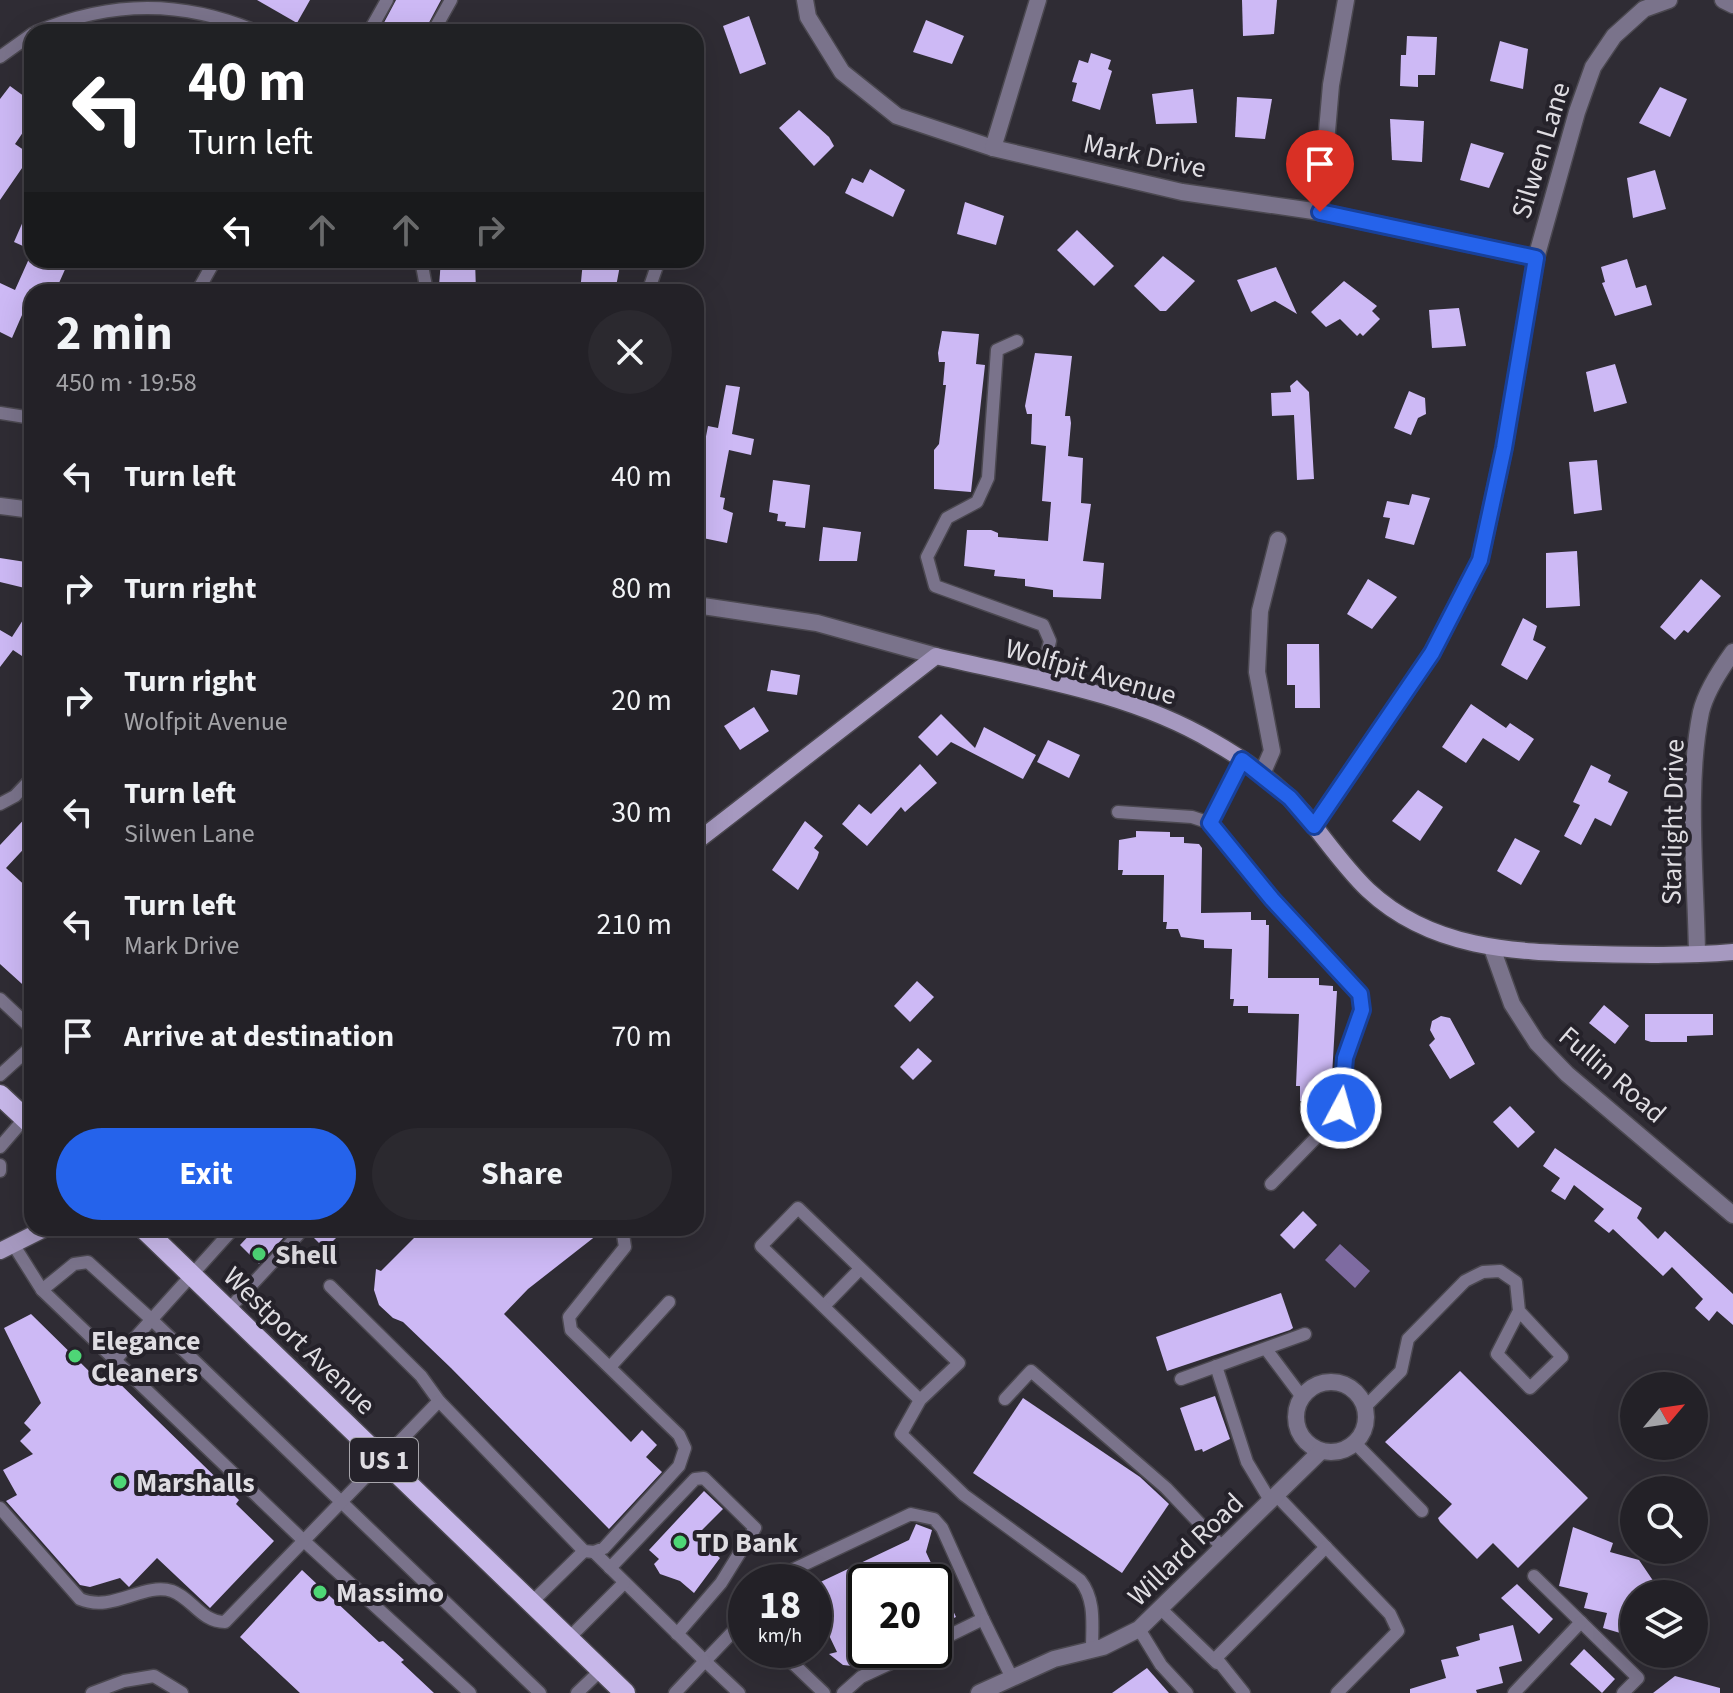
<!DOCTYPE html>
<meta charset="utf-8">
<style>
:root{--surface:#232127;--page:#2b292f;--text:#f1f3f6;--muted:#a3a3a7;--line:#403e44;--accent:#2563eb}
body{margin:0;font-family:"Source Sans 3",sans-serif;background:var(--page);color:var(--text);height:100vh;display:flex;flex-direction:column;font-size:30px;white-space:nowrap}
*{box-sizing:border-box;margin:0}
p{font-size:26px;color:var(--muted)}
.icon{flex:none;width:44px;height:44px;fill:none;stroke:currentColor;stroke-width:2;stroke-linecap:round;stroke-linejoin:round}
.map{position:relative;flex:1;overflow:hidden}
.side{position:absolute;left:24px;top:284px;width:680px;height:952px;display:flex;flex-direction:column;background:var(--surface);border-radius:24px;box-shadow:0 8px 32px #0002,0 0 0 2px var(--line)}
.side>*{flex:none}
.hud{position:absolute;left:24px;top:24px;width:680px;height:244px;border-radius:24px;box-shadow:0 8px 32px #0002,0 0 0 2px var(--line);background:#202124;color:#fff;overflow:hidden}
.needle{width:52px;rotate:61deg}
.tools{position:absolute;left:1620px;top:1372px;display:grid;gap:16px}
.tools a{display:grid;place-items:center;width:88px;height:88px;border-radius:50%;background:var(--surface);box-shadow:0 8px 32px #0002,0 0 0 2px var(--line);font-size:40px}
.speed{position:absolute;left:728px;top:1564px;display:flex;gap:16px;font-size:40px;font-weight:700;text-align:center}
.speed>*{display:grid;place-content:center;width:104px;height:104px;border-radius:50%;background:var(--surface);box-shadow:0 8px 32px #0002,0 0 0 2px var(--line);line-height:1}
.speed small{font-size:20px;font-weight:400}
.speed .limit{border:4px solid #111;border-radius:12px;background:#fff;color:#111}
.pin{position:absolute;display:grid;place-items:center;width:68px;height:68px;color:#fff;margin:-82px -34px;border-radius:50% 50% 50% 0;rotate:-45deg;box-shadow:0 0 8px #0007}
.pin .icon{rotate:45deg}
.me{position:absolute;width:88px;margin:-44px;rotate:6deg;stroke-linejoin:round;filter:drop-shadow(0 0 6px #0008)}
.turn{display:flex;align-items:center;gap:28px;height:168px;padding:0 32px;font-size:36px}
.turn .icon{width:104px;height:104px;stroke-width:2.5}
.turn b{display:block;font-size:56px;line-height:68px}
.lanes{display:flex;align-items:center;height:76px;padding:0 32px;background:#0003;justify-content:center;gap:40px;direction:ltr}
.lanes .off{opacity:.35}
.round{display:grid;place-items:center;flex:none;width:84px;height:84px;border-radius:42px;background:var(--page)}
.summary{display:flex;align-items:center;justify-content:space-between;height:136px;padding:0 32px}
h1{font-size:48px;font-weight:700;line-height:60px}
.button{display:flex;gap:16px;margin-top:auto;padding:16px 32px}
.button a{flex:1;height:92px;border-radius:48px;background:var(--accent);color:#fff;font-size:32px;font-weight:700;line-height:92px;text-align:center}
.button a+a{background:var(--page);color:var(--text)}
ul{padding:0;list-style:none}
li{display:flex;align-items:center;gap:24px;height:112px;padding:0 32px}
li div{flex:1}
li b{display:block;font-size:30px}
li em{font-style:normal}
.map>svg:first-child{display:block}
.water{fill:#7e6ba1}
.building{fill:#cdb9f5}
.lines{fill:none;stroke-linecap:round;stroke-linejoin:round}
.lane-casing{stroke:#4b4850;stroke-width:15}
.street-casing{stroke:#4b4850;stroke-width:19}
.secondary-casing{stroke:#4b4850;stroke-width:19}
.primary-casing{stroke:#4b4850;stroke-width:23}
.lane{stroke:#7a738b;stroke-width:12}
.street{stroke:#7a738b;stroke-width:16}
.secondary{stroke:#a699c0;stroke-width:16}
.primary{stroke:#c7b7e9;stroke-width:20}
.route-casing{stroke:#184099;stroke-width:20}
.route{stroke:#2563eb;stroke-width:14}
.poi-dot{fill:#4ed676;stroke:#25222a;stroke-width:3}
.labels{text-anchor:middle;stroke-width:8;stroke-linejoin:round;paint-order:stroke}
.shield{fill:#25222a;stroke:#a7a5ab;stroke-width:2}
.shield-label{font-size:26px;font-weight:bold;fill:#dfdde2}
.street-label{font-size:28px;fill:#dfdde2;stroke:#25222a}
.poi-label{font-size:28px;font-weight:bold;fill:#dfdde2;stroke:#25222a;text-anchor:start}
</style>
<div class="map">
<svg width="1733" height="1693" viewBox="0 0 1733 1693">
<rect width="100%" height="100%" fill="#2f2c34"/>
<polygon class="water" points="1340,1244 1370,1271 1355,1288 1325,1260"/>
<g class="building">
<polygon points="257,0 310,0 297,23"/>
<polygon points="396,0 441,0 424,32 379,32"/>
<polygon points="1242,0 1277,0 1274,34 1243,36"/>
<polygon points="749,16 766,64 740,74 723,26"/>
<polygon points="926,20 964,36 952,64 913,52"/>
<polygon points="1407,36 1437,37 1435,75 1418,75 1418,87 1400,86 1401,55 1406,55"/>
<polygon points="1500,41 1528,49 1523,89 1490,81"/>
<polygon points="1091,53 1111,60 1108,69 1112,71 1100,110 1072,101 1077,83 1072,82 1079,60 1088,63"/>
<polygon points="10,86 32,102 32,119 15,144 31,155 0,200 0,99"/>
<polygon points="1660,87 1687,99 1670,137 1639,123"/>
<polygon points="1193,89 1197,123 1156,124 1152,94"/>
<polygon points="1237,97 1272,99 1265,139 1235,137"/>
<polygon points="799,110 829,137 834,146 814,166 779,128"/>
<polygon points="1390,119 1424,121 1422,162 1392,160"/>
<polygon points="1471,143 1504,153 1489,188 1460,180"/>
<polygon points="870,169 905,190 893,217 845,193 852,178 863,183"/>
<polygon points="1655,170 1666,209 1633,218 1627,178"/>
<polygon points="32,201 32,250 14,242"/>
<polygon points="965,202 1004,216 996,245 957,234"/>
<polygon points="1077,230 1114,266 1094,286 1057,250"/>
<polygon points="32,252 32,260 57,260 67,265 55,292 32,292 12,338 0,332 0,283 15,290"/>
<polygon points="1163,256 1195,281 1166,311 1160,311 1134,286"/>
<polygon points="1627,259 1636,288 1646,285 1652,305 1615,316 1602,283 1605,282 1601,267"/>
<polygon points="441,260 475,260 476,291 439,286"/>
<polygon points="621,260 615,292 580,292 583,261"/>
<polygon points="1276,267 1297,314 1275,301 1251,312 1237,280"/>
<polygon points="1344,281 1377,306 1372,311 1380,319 1363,336 1360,333 1357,336 1340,319 1326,327 1311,312"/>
<polygon points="1459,308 1466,346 1432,348 1429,310"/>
<polygon points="942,331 979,334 976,364 985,365 971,492 934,489 934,450 939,444 946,385 943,385 945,362 939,362 938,353"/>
<polygon points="1035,353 1072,356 1065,416 1070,416 1071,423 1068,456 1083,458 1081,503 1091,504 1083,561 1104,563 1101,599 1053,597 1053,590 1025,586 1025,579 994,576 995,570 964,566 967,530 991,530 998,533 998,537 1048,541 1051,502 1042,501 1046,446 1031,444 1032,414 1027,414 1025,406"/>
<polygon points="1615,364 1627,403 1594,412 1586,372"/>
<polygon points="1297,380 1309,392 1314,479 1297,480 1294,415 1272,416 1271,393 1291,392 1290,386"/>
<polygon points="726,385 740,387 732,434 754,439 751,455 729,450 720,497 725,498 723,509 733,513 727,543 698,537 703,510 702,494 699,493 706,458 702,457 708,426 718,428"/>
<polygon points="1409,391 1425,398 1426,414 1418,418 1411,435 1394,428"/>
<polygon points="1597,460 1602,510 1574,514 1569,462"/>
<polygon points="773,480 810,485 805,528 785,526 786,522 777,521 778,514 769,512"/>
<polygon points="1412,494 1430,498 1414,545 1385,538 1390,518 1383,517 1387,501 1409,505"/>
<polygon points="823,527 861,532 857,561 819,561"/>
<polygon points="1577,551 1580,606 1546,608 1546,553"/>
<polygon points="0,558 32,563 29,589 0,582"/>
<polygon points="1368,579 1397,597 1372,629 1347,614"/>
<polygon points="1701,579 1721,596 1688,633 1684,630 1675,640 1660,627"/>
<polygon points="32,606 32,641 22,656 13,650 0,667 0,630 12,637"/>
<polygon points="1523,618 1537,626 1533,640 1546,647 1527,680 1501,665"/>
<polygon points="1287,644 1319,644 1320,708 1295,708 1295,685 1287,685"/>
<polygon points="771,670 800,675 797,695 767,691"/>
<polygon points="1471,704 1506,728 1510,723 1534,739 1519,761 1483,738 1466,763 1442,747"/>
<polygon points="754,707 769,731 740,750 724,726"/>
<polygon points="941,714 975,748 984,727 1036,755 1023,779 951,742 937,756 918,737"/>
<polygon points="1048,740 1080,755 1069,778 1037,762"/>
<polygon points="920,764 937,783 905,812 901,807 867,846 842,824 859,804 871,814"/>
<polygon points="1591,765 1611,775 1608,782 1628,792 1611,826 1595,818 1581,845 1564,836 1580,805 1573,802"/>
<polygon points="1418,790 1443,807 1420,841 1392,821"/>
<polygon points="32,811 32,840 6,868 32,892 32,993 0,964 0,845"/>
<polygon points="805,821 823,836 814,848 819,852 817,858 798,890 772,870"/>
<polygon points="1136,831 1170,832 1170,837 1184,837 1184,843 1199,844 1202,848 1201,913 1251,912 1251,920 1266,920 1266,925 1269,925 1268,978 1319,978 1319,985 1333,986 1333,991 1337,991 1330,1109 1315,1108 1315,1102 1300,1101 1300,1086 1296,1086 1299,1014 1248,1013 1248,1006 1233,1006 1234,999 1230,999 1232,949 1204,948 1204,940 1181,937 1178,929 1166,929 1167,922 1163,922 1164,875 1122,875 1123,870 1118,870 1119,840 1136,837"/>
<polygon points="1515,838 1540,851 1521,885 1497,871"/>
<polygon points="917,981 934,997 910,1022 894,1006"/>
<polygon points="1604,1005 1629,1026 1615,1044 1589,1023"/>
<polygon points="1645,1014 1713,1014 1713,1035 1687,1036 1687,1042 1651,1042 1645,1040"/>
<polygon points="1441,1016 1450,1018 1475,1064 1450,1079 1429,1045 1435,1039 1430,1030 1432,1021"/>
<polygon points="918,1048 932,1061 913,1080 900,1067"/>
<polygon points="1510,1106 1535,1132 1518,1148 1493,1122"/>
<polygon points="1555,1148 1642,1208 1637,1218 1658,1239 1665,1231 1733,1294 1733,1325 1717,1311 1709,1321 1695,1308 1703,1299 1672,1267 1663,1276 1613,1229 1609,1233 1594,1221 1604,1209 1574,1185 1565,1200 1551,1191 1560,1178 1543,1166"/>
<polygon points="1303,1211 1317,1225 1294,1249 1280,1235"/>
<polygon points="256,1228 281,1228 285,1236 259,1264 240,1245"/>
<polygon points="304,1228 346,1228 325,1249"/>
<polygon points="424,1228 606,1228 528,1289 504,1314 631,1442 642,1430 657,1445 646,1457 662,1472 609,1529 451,1368 403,1322 393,1318 379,1305 374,1290 376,1269 381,1271"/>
<polygon points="1281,1293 1293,1328 1290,1330 1167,1371 1156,1337"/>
<polygon points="31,1314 93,1375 107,1384 113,1377 239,1500 236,1504 274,1541 210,1608 157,1558 129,1587 120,1578 90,1587 80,1585 6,1501 17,1495 3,1470 33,1454 20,1441 31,1430 24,1423 41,1403 4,1328"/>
<polygon points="1460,1371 1588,1498 1518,1568 1493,1543 1477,1559 1440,1522 1438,1518 1452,1504 1385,1442"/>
<polygon points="1215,1396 1230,1439 1203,1452 1202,1449 1195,1451 1180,1408"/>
<polygon points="1023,1398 1140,1477 1169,1504 1122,1573 973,1473"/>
<polygon points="704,1491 723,1509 696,1536 720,1558 694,1593 680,1581 660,1574 654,1564 659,1559 649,1550"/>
<polygon points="916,1524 932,1530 926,1552 956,1617 934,1627 934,1582 866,1582 866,1659 861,1661 862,1667 843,1665 829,1654 837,1652 814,1604 814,1585 909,1540"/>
<polygon points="1573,1527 1613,1543 1610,1552 1639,1560 1656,1585 1643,1594 1634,1594 1634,1637 1603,1628 1607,1613 1584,1608 1588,1593 1559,1586"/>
<polygon points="302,1570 379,1642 383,1641 404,1660 401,1662 434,1693 300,1693 240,1637"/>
<polygon points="1517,1584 1553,1619 1539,1634 1501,1598"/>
<polygon points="1513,1625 1522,1661 1499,1667 1503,1683 1476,1690 1477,1693 1410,1693 1410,1689 1446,1678 1441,1660 1459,1656 1456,1647 1480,1640 1479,1634"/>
<polygon points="1584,1649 1615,1679 1602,1693 1570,1664"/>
<polygon points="1147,1668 1169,1693 1112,1693"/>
<polygon points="1675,1676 1720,1688 1720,1693 1653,1693"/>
</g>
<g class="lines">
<defs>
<g id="lane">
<path d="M36,32C112,0 183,0 258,32"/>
<polyline points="369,32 387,0"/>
<polyline points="433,32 451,0"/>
<polyline points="0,57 32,34"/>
<polyline points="421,260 427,292"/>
<polyline points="197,292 215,260"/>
<polyline points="648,292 659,260"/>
<polyline points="1017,341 997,350 988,478 977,502 947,518 927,557 935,586 1043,625 1050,641 1041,680"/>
<polyline points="0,413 32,418"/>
<polyline points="1242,760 1210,823 1272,899 1350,981 1362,1002 1345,1058 1338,1115 1271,1184"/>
<polyline points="0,804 15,796 32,778"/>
<polyline points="1118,812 1192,817 1210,823"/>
<polyline points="0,999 32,1029"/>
<polyline points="0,1075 32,1046"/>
<polyline points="0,1147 25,1118"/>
<polyline points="0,1165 0,1171"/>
<polyline points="13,1244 42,1290 304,1541 470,1693"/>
<polyline points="330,1286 421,1376 439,1401 584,1551 594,1552 604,1548 679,1466 685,1448 679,1435 571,1330 569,1317 625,1247 622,1228"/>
<polyline points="42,1290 74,1264 88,1262 151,1319 540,1693"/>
<polyline points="824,1306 860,1269"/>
<polyline points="228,1310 298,1235 290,1228"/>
<polyline points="1266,1349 1302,1397"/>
<polyline points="116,1359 234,1228"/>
<polyline points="1216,1366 1247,1462 1271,1502"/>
<polyline points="610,1367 669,1302"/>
<polyline points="1181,1379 1305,1334"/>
<polyline points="1005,1399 1031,1371 1166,1488 1223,1548"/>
<path d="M920,1400L761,1246L798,1208L959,1363L920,1400L901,1434L964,1495L1080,1580C1096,1600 1092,1625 1092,1650"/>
<polyline points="1365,1407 1401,1371 1408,1339 1465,1281 1483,1272 1500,1271 1516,1282 1519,1311 1562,1357 1530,1388 1497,1354 1519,1311"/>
<polyline points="1355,1443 1422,1511"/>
<polyline points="1277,1496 1390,1614 1398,1631 1337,1693"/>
<path d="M0,1508L80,1599C113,1613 143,1582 172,1591C192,1598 201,1622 225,1622L439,1401"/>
<polyline points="594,1552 705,1661 746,1618"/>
<polyline points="610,1568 695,1479 704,1478 755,1528 721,1583 677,1634"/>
<polyline points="1534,1576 1638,1678 1623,1693"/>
<polyline points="779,1582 788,1572 911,1514 934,1519 942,1528 983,1619 934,1643"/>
<polyline points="531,1603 584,1551"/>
<polyline points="1162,1610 1217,1663"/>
<polyline points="983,1619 1012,1678"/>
<polyline points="1139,1629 1161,1665 1187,1693"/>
<polyline points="568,1639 624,1583"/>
<polyline points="779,1650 824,1693"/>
<polyline points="92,1693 124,1681 154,1676 182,1693"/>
<polyline points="577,1693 601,1670"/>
<polyline points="675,1693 705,1661 739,1693"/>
<polyline points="843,1693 861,1677 919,1650"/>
<polyline points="1244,1693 1216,1658 1326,1547"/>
<polyline points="1514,1693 1581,1622"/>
</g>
<g id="street">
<polyline points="805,0 808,17 842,72 897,116 993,148 1182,192 1320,212 1536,258"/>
<polyline points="1723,0 1733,5"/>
<polyline points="993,148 1038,0"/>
<polyline points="1320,212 1331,85 1346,0"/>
<polyline points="0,506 32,510"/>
<polyline points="696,605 817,623 936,656"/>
<polyline points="1262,774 1272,751 1257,672 1260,611 1278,540"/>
<polyline points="1314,826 1432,653 1480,560 1504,448 1536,258 1577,112 1593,67 1614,36 1644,9 1669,0"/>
<polyline points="1492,948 1512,1004 1537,1043 1567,1074 1733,1215"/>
<path d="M1697,954C1696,880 1686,784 1701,712C1706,691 1720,670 1733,652"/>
<circle cx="1331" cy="1417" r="35"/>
<polyline points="979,1693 1054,1659 1103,1647 1139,1629 1321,1451"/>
</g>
<g id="secondary">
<path d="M696,842L936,656C1029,678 1129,692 1212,741C1244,759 1277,783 1302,811C1324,837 1343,866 1368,890C1431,949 1513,952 1594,954C1640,955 1687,956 1733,952"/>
<polyline points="0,1251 46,1228"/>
</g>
<g id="primary">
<polyline points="0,1095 32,1125"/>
<polyline points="143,1228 625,1693"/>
</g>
</defs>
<use href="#lane" class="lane-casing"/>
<use href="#street" class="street-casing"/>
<use href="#secondary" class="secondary-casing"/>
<use href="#primary" class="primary-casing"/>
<use href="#lane" class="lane"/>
<use href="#street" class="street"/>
<use href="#secondary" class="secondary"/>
<use href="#primary" class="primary"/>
</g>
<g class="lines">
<defs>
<polyline id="route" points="1320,212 1536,258 1504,448 1480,560 1432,653 1314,826 1290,798 1242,760 1210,823 1272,899 1360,994 1362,1010 1345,1058 1341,1108"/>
</defs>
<use href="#route" class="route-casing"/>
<use href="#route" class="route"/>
</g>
<g class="poi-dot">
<circle cx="259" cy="1254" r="8"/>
<circle cx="75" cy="1356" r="8"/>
<circle cx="120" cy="1482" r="8"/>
<circle cx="680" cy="1542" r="8"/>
<circle cx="320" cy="1592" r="8"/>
</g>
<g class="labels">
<rect class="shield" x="350" y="1438" width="68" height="44" rx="6"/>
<g class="shield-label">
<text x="384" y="1469">US 1</text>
</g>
<g class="street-label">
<text transform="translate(1540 150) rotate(-73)" y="10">Silwen Lane</text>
<text transform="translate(1145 155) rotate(12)" y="10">Mark Drive</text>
<text transform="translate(1091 671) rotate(16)" y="10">Wolfpit Avenue</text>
<text transform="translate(1672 822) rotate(-89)" y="10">Starlight Drive</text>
<text transform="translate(1613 1074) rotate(41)" y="10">Fullin Road</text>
<text transform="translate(300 1340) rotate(44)" y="10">Westport Avenue</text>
<text transform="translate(1185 1549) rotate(-44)" y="10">Willard Road</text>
</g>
<g class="poi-label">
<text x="275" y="1264">Shell</text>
<text x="91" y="1350">Elegance<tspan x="91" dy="32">Cleaners</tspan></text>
<text x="136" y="1492">Marshalls</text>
<text x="696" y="1552">TD Bank</text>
<text x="336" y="1602">Massimo</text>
</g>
</g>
</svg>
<div class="tools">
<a><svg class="needle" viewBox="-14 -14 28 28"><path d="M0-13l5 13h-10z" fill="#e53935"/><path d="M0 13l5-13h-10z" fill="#a3a3a7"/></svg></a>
<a><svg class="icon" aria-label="search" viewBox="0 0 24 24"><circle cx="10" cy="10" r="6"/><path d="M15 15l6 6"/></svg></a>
<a><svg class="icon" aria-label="layers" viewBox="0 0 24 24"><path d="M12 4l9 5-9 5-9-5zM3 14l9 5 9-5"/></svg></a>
</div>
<div class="speed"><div>18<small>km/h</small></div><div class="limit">20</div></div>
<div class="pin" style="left:1320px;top:212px;background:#d93025"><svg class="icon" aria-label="arrive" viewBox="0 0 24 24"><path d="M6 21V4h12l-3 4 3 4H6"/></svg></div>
<svg class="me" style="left:1341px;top:1108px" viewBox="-20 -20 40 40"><circle r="17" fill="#2563eb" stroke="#fff" stroke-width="3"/><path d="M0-11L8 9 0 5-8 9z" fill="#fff"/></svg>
<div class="hud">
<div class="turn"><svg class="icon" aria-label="left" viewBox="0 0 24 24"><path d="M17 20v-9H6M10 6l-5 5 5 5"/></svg><div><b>40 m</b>Turn left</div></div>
<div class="lanes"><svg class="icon" aria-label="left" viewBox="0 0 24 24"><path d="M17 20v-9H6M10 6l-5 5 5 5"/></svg><svg class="icon off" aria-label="ahead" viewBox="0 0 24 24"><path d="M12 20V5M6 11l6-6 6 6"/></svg><svg class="icon off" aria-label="ahead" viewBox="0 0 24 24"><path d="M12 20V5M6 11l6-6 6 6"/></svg><svg class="icon off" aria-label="right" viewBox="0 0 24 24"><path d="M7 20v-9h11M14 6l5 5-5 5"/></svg></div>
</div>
<section class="side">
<div class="summary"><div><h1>2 min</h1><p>450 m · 19:58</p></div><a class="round"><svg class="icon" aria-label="close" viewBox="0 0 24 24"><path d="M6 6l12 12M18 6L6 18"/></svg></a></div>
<ul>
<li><svg class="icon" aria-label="left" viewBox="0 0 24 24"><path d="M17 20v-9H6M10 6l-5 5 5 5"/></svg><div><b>Turn left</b></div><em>40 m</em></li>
<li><svg class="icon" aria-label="right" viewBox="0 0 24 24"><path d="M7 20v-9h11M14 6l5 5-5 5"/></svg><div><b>Turn right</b></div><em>80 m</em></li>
<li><svg class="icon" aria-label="right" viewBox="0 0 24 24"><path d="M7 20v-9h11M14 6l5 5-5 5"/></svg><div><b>Turn right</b><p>Wolfpit Avenue</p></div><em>20 m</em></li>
<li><svg class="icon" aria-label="left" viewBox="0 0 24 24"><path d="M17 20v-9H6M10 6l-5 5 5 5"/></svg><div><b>Turn left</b><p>Silwen Lane</p></div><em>30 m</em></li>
<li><svg class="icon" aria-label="left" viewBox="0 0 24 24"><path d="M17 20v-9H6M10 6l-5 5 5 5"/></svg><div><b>Turn left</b><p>Mark Drive</p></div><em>210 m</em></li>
<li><svg class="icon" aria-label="arrive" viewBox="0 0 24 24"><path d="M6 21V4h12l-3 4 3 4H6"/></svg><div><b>Arrive at destination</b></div><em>70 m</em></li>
</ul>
<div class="button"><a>Exit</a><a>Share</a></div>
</section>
</div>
